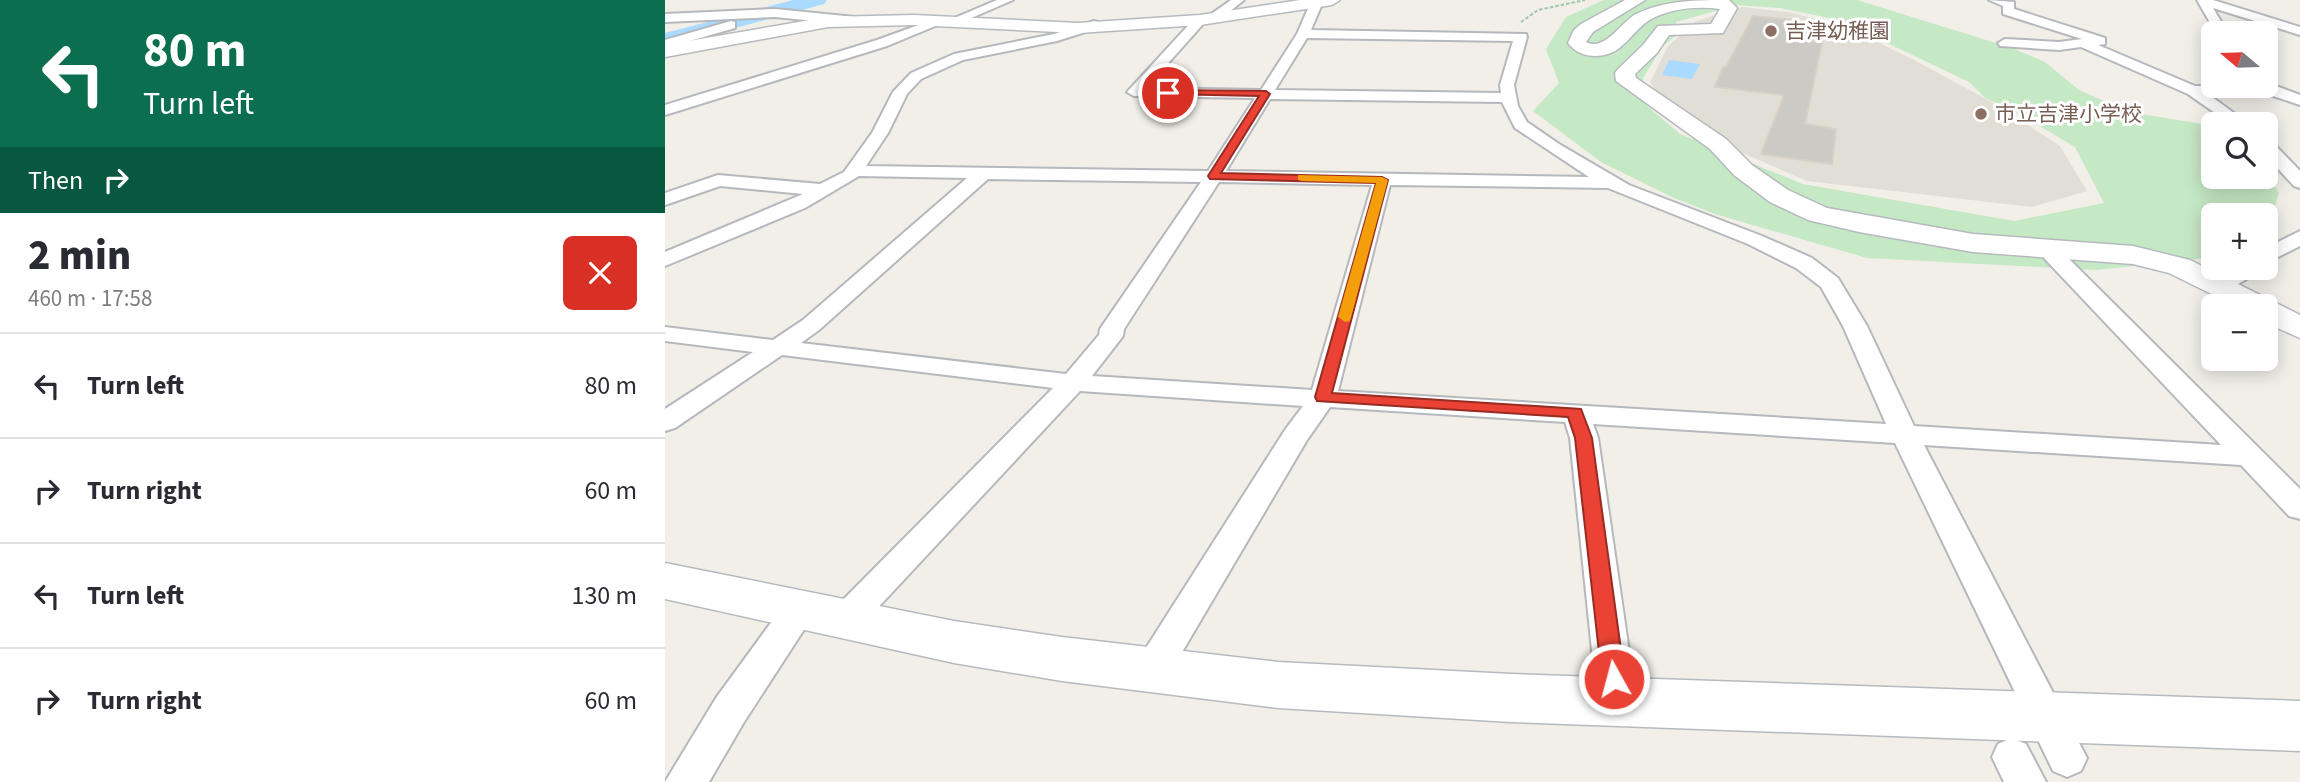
<!DOCTYPE html>
<meta charset="utf-8">
<style>
:root{--surface:#fff;--page:#f2f2f3;--text:#2b2b33;--muted:#7c7c81;--line:#e1e1e2}
body{margin:0;font-family:"Source Sans 3","Noto Sans JP",sans-serif;background:var(--page);color:var(--text);height:100vh;display:flex;flex-direction:column;font-size:26px;white-space:nowrap}
*{box-sizing:border-box;margin:0}
p{font-size:23px;color:var(--muted)}
.icon{flex:none;width:38px;height:38px;fill:none;stroke:currentColor;stroke-width:2;stroke-linecap:round;stroke-linejoin:round}
.map{position:relative;flex:1;overflow:hidden}
.details{display:flex;flex-direction:column;background:var(--surface);width:665px}
.details>*{flex:none}
.top-card{background:#0b6e4f;color:#fff;overflow:hidden}
.needle{width:46px;rotate:289deg}
.fabs{position:absolute;left:1536px;top:21px;display:grid;gap:14px}
.fabs a{display:grid;place-items:center;width:77px;height:77px;border-radius:10px;background:var(--surface);box-shadow:0 4px 18px #0003;font-size:35px}
.pin{position:absolute;display:grid;place-items:center;width:60px;height:60px;color:#fff;margin:-30px;border:4px solid #fff;border-radius:50%;box-shadow:0 2px 7px #0007}
.me{position:absolute;width:77px;margin:-38px;rotate:353deg;stroke-linejoin:round;filter:drop-shadow(0 0 5px #0008)}
.turn{display:flex;align-items:center;gap:24px;height:147px;padding:0 28px;font-size:32px}
.turn .icon{width:91px;height:91px;stroke-width:2.5}
.turn b{display:block;font-size:49px;line-height:60px}
.then{display:flex;align-items:center;height:66px;padding:0 28px;background:#0003;gap:14px;font-size:26px}
.round{display:grid;place-items:center;flex:none;width:74px;height:74px;border-radius:10px;background:var(--page)}
.overview{display:flex;align-items:center;justify-content:space-between;height:119px;padding:0 28px}
h1{font-size:42px;font-weight:800;line-height:52px}
ul{padding:0;list-style:none}
li{display:flex;align-items:center;gap:21px;height:105px;padding:0 28px;border-top:2px solid var(--line)}
li div{flex:1}
li b{display:block;font-size:26px}
li em{font-style:normal}
main{display:flex;flex:1;min-height:0}
.map>svg:first-child{display:block}
.education{fill:#e1ded6}
.green{fill:#c5e8c5;fill-rule:evenodd}
.water{fill:#aadaff}
.lines{fill:none;stroke-linecap:round;stroke-linejoin:round}
.river{fill:#aadaff;fill-rule:evenodd}
.building{fill:#cccac5;stroke:#d6d1c6;stroke-width:2}
.street-casing{stroke:#b5b8bc;stroke-width:4}
.secondary-casing{stroke:#b6babf;stroke-width:3}
.path{stroke:#9cc7a9;stroke-width:2;stroke-dasharray:3.5 2;stroke-linecap:butt}
.street{fill:#fff;fill-rule:evenodd}
.secondary{fill:#fff;fill-rule:evenodd}
.route{fill:#ea4335;stroke:#982c22;stroke-width:2}
.slow{fill:#f59e0b}
.education-dot{fill:#8d6e63;stroke:#fff;stroke-width:2.5}
.labels{text-anchor:middle;stroke-width:6;stroke-linejoin:round;paint-order:stroke}
.far-education-label{font-size:21px;fill:#785e54;stroke:#fff;text-anchor:start}
</style>
<main>
<section class="details">
<div class="top-card">
<div class="turn"><svg class="icon" aria-label="left" viewBox="0 0 24 24"><path d="M17 20v-9H6M10 6l-5 5 5 5"/></svg><div><b>80 m</b>Turn left</div></div>
<div class="then">Then<svg class="icon" aria-label="right" viewBox="0 0 24 24"><path d="M7 20v-9h11M14 6l5 5-5 5"/></svg></div>
</div>
<div class="overview"><div><h1>2 min</h1><p>460 m · 17:58</p></div><a class="round" style="background:#d93025;color:#fff"><svg class="icon" aria-label="close" viewBox="0 0 24 24"><path d="M6 6l12 12M18 6L6 18"/></svg></a></div>
<ul>
<li><svg class="icon" aria-label="left" viewBox="0 0 24 24"><path d="M17 20v-9H6M10 6l-5 5 5 5"/></svg><div><b>Turn left</b></div><em>80 m</em></li>
<li><svg class="icon" aria-label="right" viewBox="0 0 24 24"><path d="M7 20v-9h11M14 6l5 5-5 5"/></svg><div><b>Turn right</b></div><em>60 m</em></li>
<li><svg class="icon" aria-label="left" viewBox="0 0 24 24"><path d="M17 20v-9H6M10 6l-5 5 5 5"/></svg><div><b>Turn left</b></div><em>130 m</em></li>
<li><svg class="icon" aria-label="right" viewBox="0 0 24 24"><path d="M7 20v-9h11M14 6l5 5-5 5"/></svg><div><b>Turn right</b></div><em>60 m</em></li>
</ul>
</section>
<div class="map">
<svg width="1635" height="782" viewBox="0 0 1635 782">
<rect width="100%" height="100%" fill="#f1efe8"/>
<polygon class="education" points="1077,7 1123,12 1182,27 1249,60 1334,106 1395,146 1422,191 1367,207 1142,181 1012,125 985,82 1003,46 1031,21"/>
<path class="green" d="M939,0H1192L1347,48L1380,62L1414,90L1464,112L1549,126V177H1601V174L1614,193L1606,219L1601,222V215H1549V254L1541,258L1431,270L1202,258L1053,215L1009,198L936,162L868,111L894,83L881,49L901,17ZM1072,5L1115,8L1174,20L1304,82L1320,98L1344,108L1410,147L1439,203L1349,221L1138,184L1015,134L982,106L978,78L998,46L1013,34L1011,22Z"/>
<polygon class="water" points="1004,60 1035,64 1027,79 997,75"/>
<g class="lines">
<polygon class="river" points="128,0 162,0 159,4 0,47 0,33"/>
</g>
<polygon class="building" points="1088,16 1139,21 1127,40 1157,42 1140,124 1171,129 1167,164 1096,154 1119,95 1050,87 1058,67 1061,67"/>
<g class="lines">
<defs>
<g id="street">
<polygon points="332,0 348,0 290,25 280,22 222,46 0,115 0,105 212,40 270,19 280,22"/>
<polygon points="566,0 579,0 553,21 545,21 545,15"/>
<polygon points="1324,0 1349,2 1349,9 1440,38 1440,44 1433,45 1530,86 1601,86 1601,82 1635,95 1635,105 1593,91 1543,94 1584,124 1566,124 1523,94 1416,47 1394,50 1335,46 1333,43 1340,39 1394,42 1417,39 1338,14 1338,6"/>
<polygon points="1532,0 1548,0 1635,27 1635,35 1548,8 1563,33 1551,33"/>
<path d="M651,1L657,4L646,30L861,34L862,37L849,85L853,106L862,122L894,144L964,185L1097,236L1147,258L1173,278L1202,326L1249,426L1556,445L1379,258L1382,253H1398L1635,489V519L1624,516L1576,465L1259,445L1422,758L1416,771L1402,777L1388,771L1230,443L928,424L933,438L968,679L962,690L949,695L936,690L930,679L905,438L900,422L665,407L642,440L500,681L487,686L474,681L469,670L474,659L620,430L638,406L415,391L193,629L181,633L169,629L164,619L169,609L388,388L117,355L10,428L0,431V409L88,352L0,341V327L108,340L138,320L302,178L194,176L140,208L0,266V252L138,194L55,186L0,205V193L53,175L155,184L179,172L207,133L228,92L246,73L289,54L389,34L429,21L433,22V28L392,41L298,60L256,79L242,94L223,133L201,166L543,171L590,98L469,96L462,92L531,17L535,16L541,20L539,23L481,88L596,90L632,34L645,4ZM642,38L848,41L835,85L836,93L610,90ZM605,99L837,102L850,128L924,177L561,171ZM323,179L536,182L435,329L434,335L401,374L136,343L154,330ZM554,182L707,185L647,390L427,376L458,336L459,329ZM725,185L943,188L1083,244L1131,268L1156,287L1178,326L1221,424L673,391Z"/>
<polygon points="110,9 190,17 196,21 190,25 110,17 0,22 0,14"/>
<polygon points="66,21 70,22 70,28 0,48 0,40"/>
<polygon points="1601,141 1607,142 1635,171 1635,188 1629,186 1601,156"/>
<polygon points="1635,231 1635,246 1601,263 1601,248"/>
<path d="M1567,268H1594C1585,280 1561,292 1546,289L1543,284L1546,279Z"/>
<polygon points="136,594 148,598 153,608 79,722 44,782 0,782 51,698 124,598"/>
<polygon points="1347,738 1361,744 1381,782 1339,782 1327,757 1333,744"/>
</g>
<g id="secondary">
<polygon points="635,0 675,0 667,5 535,25 413,33 249,25 163,27 0,57 0,45 163,17 249,15 413,23 535,15"/>
<path d="M960,0H980L928,32L921,42C940,52 956,22 971,14C1000,0 1032,0 1064,0L1072,8L1058,33L1004,35L992,53L970,74L971,78L1061,139L1087,165L1123,190L1162,208L1308,234L1468,246L1525,260L1635,315V338L1601,323V306H1571L1504,273L1468,264L1308,252L1194,232L1143,220L1105,202L1069,175L1045,149L951,81L950,73L953,69L978,45L993,26L1046,24L1055,9C1034,6 1010,8 990,17C973,25 967,39 953,49C937,60 914,58 903,43L909,30L916,24Z"/>
<polygon points="0,563 289,621 397,637 613,662 846,674 1635,701 1635,751 846,722 613,708 397,681 289,663 0,599"/>
</g>
</defs>
<use href="#street" class="street-casing"/>
<use href="#secondary" class="secondary-casing"/>
<polyline class="path" points="856,22 873,10 920,0"/>
<use href="#street" class="street"/>
<use href="#secondary" class="secondary"/>
</g>
<polygon class="route" points="503,90 601,91 605,94 556,173 717,177 723,180 667,393 916,409 927,438 960,679 957,686 949,689 941,686 937,679 910,438 903,417 652,401 650,397 711,183 545,179 543,176 594,96 499,94 498,93"/>
<polygon class="slow" points="633,175 717,177 723,180 685,321 680,322 673,317 711,183 637,181 633,180"/>
<g class="education-dot">
<circle cx="1106" cy="31" r="7"/>
<circle cx="1316" cy="114" r="7"/>
</g>
<g class="labels">
<g class="far-education-label">
<text x="1120" y="38">吉津幼稚園</text>
<text x="1330" y="121">市立吉津小学校</text>
</g>
</g>
</svg>
<div class="fabs">
<a><svg class="needle" viewBox="-14 -14 28 28"><path d="M0-13l5 13h-10z" fill="#e53935"/><path d="M0 13l5-13h-10z" fill="#7c7c81"/></svg></a>
<a><svg class="icon" aria-label="search" viewBox="0 0 24 24"><circle cx="10" cy="10" r="6"/><path d="M15 15l6 6"/></svg></a>
<a>+</a>
<a>−</a>
</div>
<div class="pin" style="left:503px;top:93px;background:#d93025"><svg class="icon" aria-label="arrive" viewBox="0 0 24 24"><path d="M6 21V4h12l-3 4 3 4H6"/></svg></div>
<svg class="me" style="left:949px;top:679px" viewBox="-20 -20 40 40"><circle r="17" fill="#ea4335" stroke="#fff" stroke-width="3"/><path d="M0-11L8 9 0 5-8 9z" fill="#fff"/></svg>
</div>
</main>
